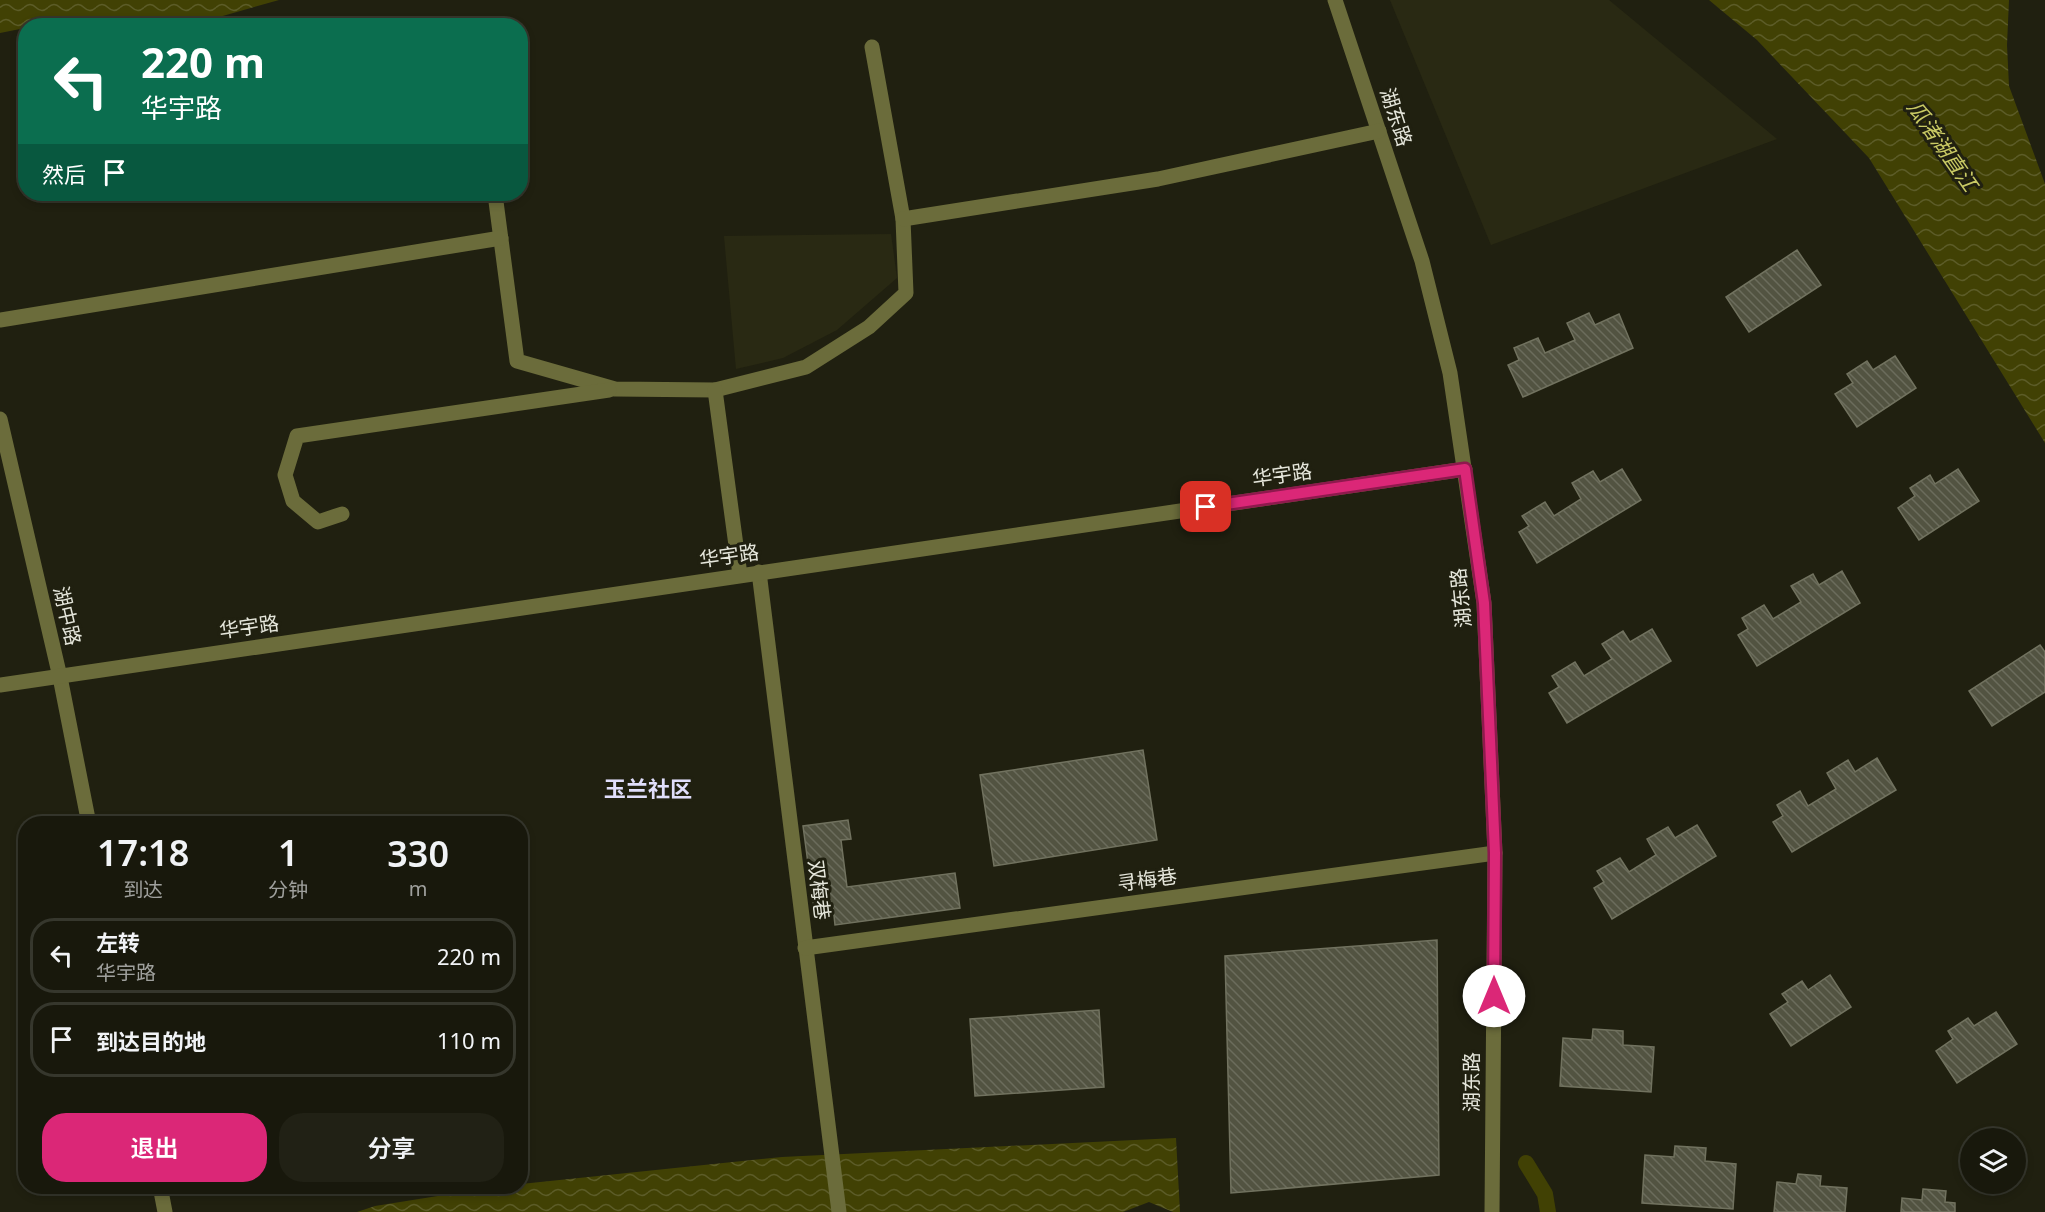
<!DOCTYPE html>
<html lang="zh">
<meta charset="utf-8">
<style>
:root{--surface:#18180c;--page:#212115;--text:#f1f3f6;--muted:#9fa09d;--line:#36372d;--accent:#db2777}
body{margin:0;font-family:"Noto Sans","Noto Sans SC",sans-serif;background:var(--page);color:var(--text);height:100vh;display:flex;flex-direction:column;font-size:22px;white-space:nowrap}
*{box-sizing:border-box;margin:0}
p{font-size:20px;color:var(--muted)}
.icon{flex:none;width:33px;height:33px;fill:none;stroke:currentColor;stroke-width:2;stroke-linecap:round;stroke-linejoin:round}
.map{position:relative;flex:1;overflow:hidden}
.sheet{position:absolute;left:18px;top:816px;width:510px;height:378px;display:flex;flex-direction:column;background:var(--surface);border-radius:24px;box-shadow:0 3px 9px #0003,0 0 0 2px var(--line)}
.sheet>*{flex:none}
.banner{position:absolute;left:18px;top:18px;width:510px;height:183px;border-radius:24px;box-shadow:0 3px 9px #0003,0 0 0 2px var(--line);background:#0b6e4f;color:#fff;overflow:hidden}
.buttons{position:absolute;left:1960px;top:1128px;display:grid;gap:12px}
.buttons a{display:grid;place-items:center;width:66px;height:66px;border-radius:50%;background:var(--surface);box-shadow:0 3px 9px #0003,0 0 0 2px var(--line);font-size:30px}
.pin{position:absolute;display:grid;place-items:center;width:51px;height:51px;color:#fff;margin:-26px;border-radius:12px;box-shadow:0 3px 9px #0006}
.me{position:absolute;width:66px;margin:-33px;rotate:0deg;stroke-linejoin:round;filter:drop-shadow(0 0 4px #0008)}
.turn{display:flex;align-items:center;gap:21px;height:126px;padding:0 24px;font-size:27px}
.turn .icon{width:78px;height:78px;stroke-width:2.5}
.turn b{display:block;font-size:42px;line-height:51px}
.then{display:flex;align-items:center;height:57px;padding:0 24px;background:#0003;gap:12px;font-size:22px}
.eta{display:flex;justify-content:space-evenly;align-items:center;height:102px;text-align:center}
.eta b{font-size:36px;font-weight:600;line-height:42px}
.primary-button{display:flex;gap:12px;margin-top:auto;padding:12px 24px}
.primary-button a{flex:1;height:69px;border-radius:24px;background:var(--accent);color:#fff;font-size:24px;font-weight:600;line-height:69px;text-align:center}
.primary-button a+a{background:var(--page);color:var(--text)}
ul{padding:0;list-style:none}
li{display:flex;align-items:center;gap:18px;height:75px;margin:0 12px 9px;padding:0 12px;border:3px solid var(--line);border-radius:24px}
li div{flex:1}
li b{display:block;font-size:22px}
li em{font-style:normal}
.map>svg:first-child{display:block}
.built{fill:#292913}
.water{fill:url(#water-waves)}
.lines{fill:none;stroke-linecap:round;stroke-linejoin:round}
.canal{stroke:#414104;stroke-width:16}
.building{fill:url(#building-back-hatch);stroke:#71725f;stroke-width:1.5}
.minor{stroke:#6b6c3b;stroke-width:15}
.route-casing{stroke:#8e194d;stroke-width:15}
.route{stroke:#db2777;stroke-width:10}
.labels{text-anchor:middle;stroke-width:6;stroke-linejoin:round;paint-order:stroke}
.street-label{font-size:20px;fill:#e5e6db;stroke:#202010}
.water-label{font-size:21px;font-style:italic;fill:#c9ca64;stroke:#202010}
.quarter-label{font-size:22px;font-weight:bold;fill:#e0defb;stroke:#202010}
</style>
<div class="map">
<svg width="2045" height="1212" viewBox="0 0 2045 1212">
<defs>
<pattern id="water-waves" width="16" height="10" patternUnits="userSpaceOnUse" patternTransform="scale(1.5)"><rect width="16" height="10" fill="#414104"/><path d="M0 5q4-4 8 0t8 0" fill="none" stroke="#5c5c28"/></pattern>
<pattern id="building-back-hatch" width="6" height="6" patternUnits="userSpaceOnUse" patternTransform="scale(1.5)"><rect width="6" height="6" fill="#525341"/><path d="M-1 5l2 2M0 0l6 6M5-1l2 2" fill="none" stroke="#6b6c5c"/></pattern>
</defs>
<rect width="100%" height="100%" fill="#202010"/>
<g class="built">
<polygon points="1390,0 1609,0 1777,139 1491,245"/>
<polygon points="891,234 897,278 837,330 783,358 736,369 724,236"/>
</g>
<g class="water">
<polygon points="0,0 279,0 191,25 119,26 62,22 41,25 26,26 25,28 0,33"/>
<polygon points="1709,0 2009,0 2007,45 2009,86 2045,184 2045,443 1869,158 1757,40"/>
<polygon points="1176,1138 1180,1212 1173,1212 1149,1202 1123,1212 357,1212 375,1206 494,1187 520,1186 521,1184 782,1157"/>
</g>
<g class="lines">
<polyline class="canal" points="1526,1163 1545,1194 1548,1212"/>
</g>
<g class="building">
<polygon points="1797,250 1821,285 1749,332 1726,297"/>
<polygon points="1589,313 1595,325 1619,314 1633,348 1523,397 1508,365 1519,360 1514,348 1538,338 1545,353 1575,340 1567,323"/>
<polygon points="1895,356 1916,388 1857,427 1835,394 1853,383 1847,374 1867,361 1873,370"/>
<polygon points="1622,469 1641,500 1537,563 1519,532 1529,526 1522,516 1545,502 1554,516 1581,499 1572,483 1593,471 1600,482"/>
<polygon points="1958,469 1979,501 1919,540 1898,508 1915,496 1910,488 1930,475 1935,484"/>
<polygon points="1842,571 1860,603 1757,666 1738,635 1748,629 1742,618 1764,605 1773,619 1801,602 1791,586 1813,574 1819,585"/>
<polygon points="1652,629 1671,661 1567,723 1549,693 1559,687 1552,676 1575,662 1584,676 1612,659 1602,644 1623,631 1630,642"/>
<polygon points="2040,645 2045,652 2045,692 1992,726 1969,691"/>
<polygon points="1143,750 1157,840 994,866 980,775"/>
<polygon points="1877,758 1896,790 1792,852 1773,822 1783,816 1777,805 1800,791 1808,806 1836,789 1827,773 1848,760 1855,772"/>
<polygon points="848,820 851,839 841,840 847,887 955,873 960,908 835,925 833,906 814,908 803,826"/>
<polygon points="1697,825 1716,856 1612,919 1594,888 1604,882 1597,871 1620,858 1629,872 1656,855 1647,839 1668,827 1675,838"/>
<polygon points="1437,940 1439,1175 1231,1193 1225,956"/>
<polygon points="1830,975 1851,1007 1791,1046 1770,1014 1788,1002 1782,994 1802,981 1808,990"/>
<polygon points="1099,1010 1104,1087 975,1096 970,1019"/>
<polygon points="1996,1012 2017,1044 1957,1083 1936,1051 1953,1039 1948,1031 1968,1018 1974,1026"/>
<polygon points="1593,1029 1623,1031 1623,1045 1654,1047 1651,1092 1560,1086 1563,1038 1592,1040"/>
<polygon points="1675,1146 1706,1148 1705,1161 1736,1164 1733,1209 1642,1203 1645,1155 1674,1157"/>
<polygon points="1798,1174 1821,1176 1820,1186 1847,1188 1845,1212 1774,1212 1777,1182 1796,1184"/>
<polygon points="1923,1189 1946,1191 1945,1202 1955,1203 1955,1212 1901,1212 1902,1198 1922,1200"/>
</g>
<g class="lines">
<g class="minor">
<polyline points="1335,0 1422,261 1450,373 1484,603 1495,853 1492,1212"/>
<polyline points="495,194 517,361 615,389 715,390 806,367 869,327 906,293 903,219 872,47"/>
<polyline points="903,219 1158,179 1379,131"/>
<polyline points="0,320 501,238"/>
<polyline points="715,390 740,575"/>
<polyline points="0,419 60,677 89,824"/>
<polyline points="342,514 318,522 293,501 285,475 297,436 609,390"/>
<polyline points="759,572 839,1212"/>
<polyline points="0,685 1465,469"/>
<polyline points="805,948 1495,853"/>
<polyline points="160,1186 165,1212"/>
</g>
</g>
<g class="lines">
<defs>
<polyline id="route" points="1206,507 1465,469 1484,603 1495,853 1494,996"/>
</defs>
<use href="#route" class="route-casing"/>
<use href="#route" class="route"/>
</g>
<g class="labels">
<g class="street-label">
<text transform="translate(1396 117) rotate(72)" y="7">湖东路</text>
<text transform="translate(1282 475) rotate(-8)" y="7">华宇路</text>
<text transform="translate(729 556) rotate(-8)" y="7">华宇路</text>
<text transform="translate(1461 598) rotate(-96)" y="7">湖东路</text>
<text transform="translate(67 616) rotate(77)" y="7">湖中路</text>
<text transform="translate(249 627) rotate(-8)" y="7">华宇路</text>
<text transform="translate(1147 880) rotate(-8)" y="7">寻梅巷</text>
<text transform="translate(819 890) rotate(83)" y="7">双梅巷</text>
<text transform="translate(1472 1082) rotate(-90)" y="7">湖东路</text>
</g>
<g class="water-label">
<text transform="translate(1942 146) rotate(55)" y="7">瓜渚湖直江</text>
</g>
<g class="quarter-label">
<text x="648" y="797">玉兰社区</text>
</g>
</g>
</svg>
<div class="buttons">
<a><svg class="icon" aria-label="layers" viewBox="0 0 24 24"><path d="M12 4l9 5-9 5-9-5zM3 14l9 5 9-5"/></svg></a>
</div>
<div class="pin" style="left:1206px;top:507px;background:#d93025"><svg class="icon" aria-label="arrive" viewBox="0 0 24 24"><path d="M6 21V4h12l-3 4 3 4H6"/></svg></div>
<svg class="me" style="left:1494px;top:996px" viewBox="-20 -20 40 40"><circle r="19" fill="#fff"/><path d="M0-13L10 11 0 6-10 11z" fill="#db2777"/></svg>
<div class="banner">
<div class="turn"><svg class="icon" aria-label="left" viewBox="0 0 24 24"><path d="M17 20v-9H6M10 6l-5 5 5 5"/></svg><div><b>220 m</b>华宇路</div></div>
<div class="then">然后<svg class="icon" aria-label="arrive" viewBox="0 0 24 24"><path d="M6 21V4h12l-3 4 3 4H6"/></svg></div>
</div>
<section class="sheet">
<div class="eta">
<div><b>17:18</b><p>到达</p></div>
<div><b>1</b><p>分钟</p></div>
<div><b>330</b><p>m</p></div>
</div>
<ul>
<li><svg class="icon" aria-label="left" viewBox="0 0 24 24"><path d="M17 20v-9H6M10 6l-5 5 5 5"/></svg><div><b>左转</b><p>华宇路</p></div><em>220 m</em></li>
<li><svg class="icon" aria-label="arrive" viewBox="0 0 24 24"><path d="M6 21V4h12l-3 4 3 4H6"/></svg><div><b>到达目的地</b></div><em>110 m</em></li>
</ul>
<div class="primary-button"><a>退出</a><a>分享</a></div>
</section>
</div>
